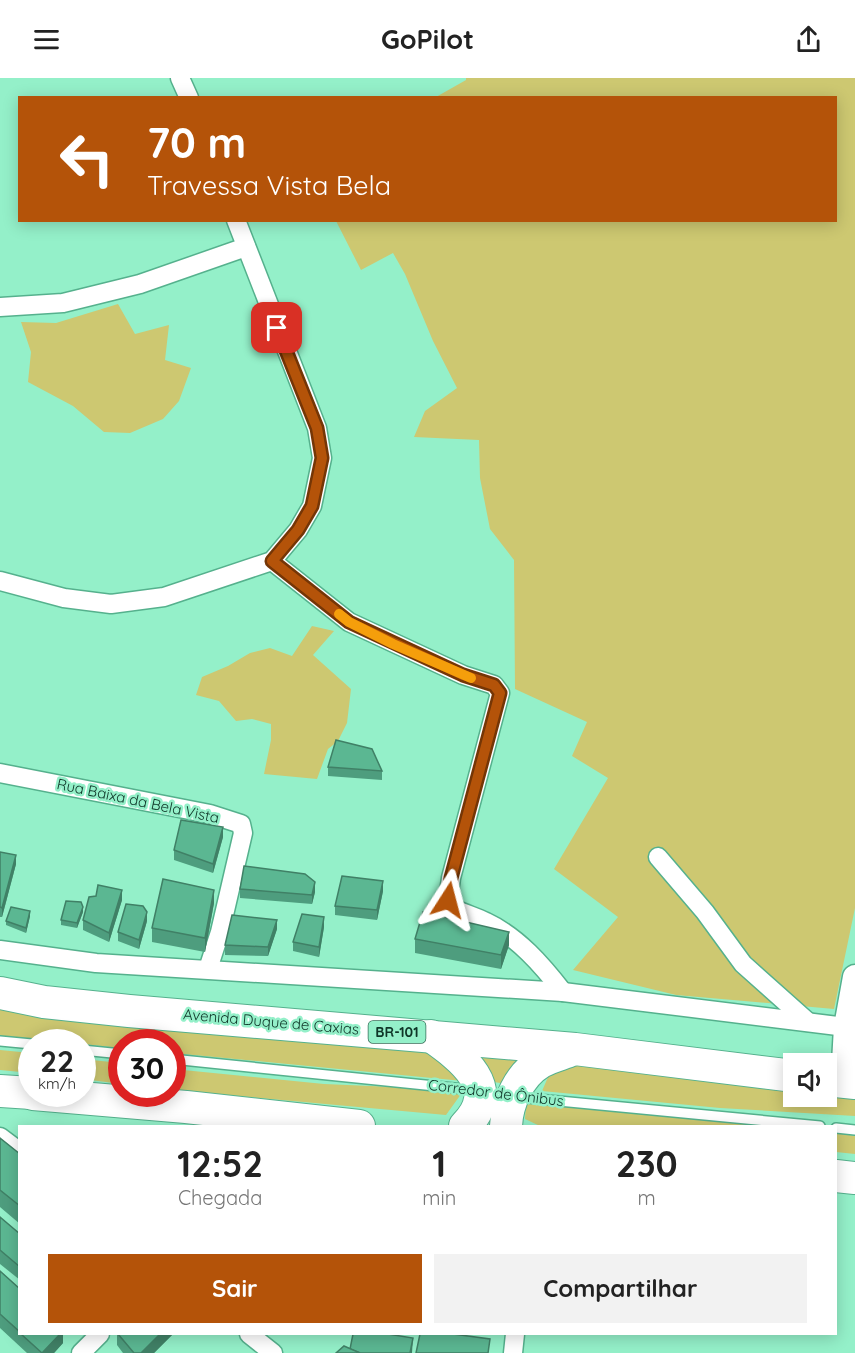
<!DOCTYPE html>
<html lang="pt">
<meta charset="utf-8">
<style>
:root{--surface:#fff;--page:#f2f2f2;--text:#222;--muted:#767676;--accent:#b45309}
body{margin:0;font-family:Quicksand,sans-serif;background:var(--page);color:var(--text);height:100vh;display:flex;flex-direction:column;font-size:22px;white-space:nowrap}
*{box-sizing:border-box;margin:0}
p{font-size:20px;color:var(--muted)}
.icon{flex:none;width:33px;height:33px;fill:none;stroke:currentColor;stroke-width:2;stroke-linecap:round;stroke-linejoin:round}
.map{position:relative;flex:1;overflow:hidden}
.panel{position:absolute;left:18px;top:1047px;width:819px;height:210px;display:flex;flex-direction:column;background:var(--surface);border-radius:0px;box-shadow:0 3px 15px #0003}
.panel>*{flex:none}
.guide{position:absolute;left:18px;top:18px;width:819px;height:126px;border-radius:0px;box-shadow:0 3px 15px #0003;background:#b45309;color:#fff;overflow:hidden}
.tools{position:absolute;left:783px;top:975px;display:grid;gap:12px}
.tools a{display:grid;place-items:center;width:54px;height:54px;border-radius:0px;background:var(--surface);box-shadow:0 3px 15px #0003;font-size:30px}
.speed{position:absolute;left:18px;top:951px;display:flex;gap:12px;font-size:30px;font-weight:700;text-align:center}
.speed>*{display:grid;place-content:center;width:78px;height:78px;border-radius:50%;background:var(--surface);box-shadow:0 3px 15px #0003;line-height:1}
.speed small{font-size:15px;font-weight:400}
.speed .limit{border:9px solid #d22;background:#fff;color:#111}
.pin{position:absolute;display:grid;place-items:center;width:51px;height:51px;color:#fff;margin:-26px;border-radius:12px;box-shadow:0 3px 9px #0006}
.me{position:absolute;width:66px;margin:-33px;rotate:9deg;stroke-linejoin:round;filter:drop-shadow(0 0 4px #0008)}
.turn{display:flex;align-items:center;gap:21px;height:126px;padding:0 30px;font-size:27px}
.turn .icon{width:78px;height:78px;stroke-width:2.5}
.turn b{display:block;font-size:42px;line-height:51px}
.eta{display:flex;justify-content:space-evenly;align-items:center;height:102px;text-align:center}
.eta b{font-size:36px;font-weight:700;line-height:42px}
.cta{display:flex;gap:12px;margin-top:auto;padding:12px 30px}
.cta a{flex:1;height:69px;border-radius:0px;background:var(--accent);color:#fff;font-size:24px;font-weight:700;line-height:69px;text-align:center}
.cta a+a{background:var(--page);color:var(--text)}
header{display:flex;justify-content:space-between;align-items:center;height:78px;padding:0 30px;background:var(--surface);font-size:27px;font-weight:700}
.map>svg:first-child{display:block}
.green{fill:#cdc871}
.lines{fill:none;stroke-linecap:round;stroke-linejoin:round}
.service-casing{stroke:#55b18d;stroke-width:12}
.minor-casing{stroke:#55b18d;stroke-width:21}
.tertiary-casing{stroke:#55b18d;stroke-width:27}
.trunk-casing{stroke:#55b18d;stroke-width:34}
.service{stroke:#fff;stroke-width:9}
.minor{stroke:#fff;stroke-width:18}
.tertiary{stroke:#fff;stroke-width:24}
.trunk{stroke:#fff;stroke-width:32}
.wall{fill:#4e9d7e}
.shaded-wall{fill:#408066}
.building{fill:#5bb792;stroke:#408066;stroke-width:1.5}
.route-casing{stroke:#753606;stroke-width:15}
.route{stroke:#b45309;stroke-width:10}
.slow{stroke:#f59e0b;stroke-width:10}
.labels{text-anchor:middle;stroke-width:5;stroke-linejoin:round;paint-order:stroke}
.shield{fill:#94f0c9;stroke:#376e58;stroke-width:1.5}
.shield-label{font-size:14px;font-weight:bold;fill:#0f3628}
.street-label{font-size:15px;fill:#0f3628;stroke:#94f0c9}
</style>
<header><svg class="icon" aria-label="menu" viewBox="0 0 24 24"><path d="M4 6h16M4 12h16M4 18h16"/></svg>GoPilot<svg class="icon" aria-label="share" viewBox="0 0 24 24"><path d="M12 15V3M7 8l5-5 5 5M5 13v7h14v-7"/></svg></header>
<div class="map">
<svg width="855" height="1275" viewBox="0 0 855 1275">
<rect width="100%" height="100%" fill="#94f0c9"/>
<g class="green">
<polygon points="466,0 855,0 855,830 834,931 676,917 573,892 618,839 554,791 608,700 572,678 587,644 515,611 514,482 490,451 480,400 479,362 414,359 425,333 457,310 433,263 405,196 393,175 361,192 336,143 836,142 836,20 436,19 466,2"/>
<polygon points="118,226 135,256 169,247 165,282 191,290 179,323 163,341 130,355 104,354 73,328 28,304 31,274 21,244 56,245"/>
<polygon points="312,548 334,553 313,577 351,611 347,645 338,663 328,671 317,701 264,696 271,662 271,646 252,641 236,643 219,623 196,617 202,599 228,588 250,575 270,570 292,578"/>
<polygon points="0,931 445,975 463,1003 173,975 172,964 122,964 121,970 83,966 82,964 0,958"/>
<polygon points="458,961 549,969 507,1006 487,1003 483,981"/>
<polygon points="0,972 31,975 31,995 0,992"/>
<polygon points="82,981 121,985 121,1006 83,1001"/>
<polygon points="555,983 793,1007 794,1018 826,1018 827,1010 855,1012 855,1038 720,1030 542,1013"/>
<polygon points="173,991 324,1006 464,1012 446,1037 173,1012"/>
<polygon points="526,1026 674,1034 784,1048 540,1048 525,1041"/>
<polygon points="836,1055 855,1058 855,1076 836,1074"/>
</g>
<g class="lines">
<defs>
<g id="service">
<polyline points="0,963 32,966"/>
<polyline points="82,972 122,976"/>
<polyline points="172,981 474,1012"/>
<polyline points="517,1019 820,1048"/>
<polyline points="836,1050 855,1052"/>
</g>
<g id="minor">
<polyline points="180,0 189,20"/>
<polyline points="0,229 63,225 140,206 246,169"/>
<path d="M272,483L349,544L463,597L494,607L500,615L451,800C450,811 445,824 455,831C465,836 476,839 486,844C518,859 542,887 563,914"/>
<polyline points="0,503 64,520 111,526 164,519 272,483 298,452 312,428 322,380 317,350 236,142"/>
<polyline points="0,695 210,736 241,746 243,755 220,854 208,891"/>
<polyline points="658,779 705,834 743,886 808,944"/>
<polyline points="0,872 96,885 563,914 846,949"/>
<polyline points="0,1059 20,1074"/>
<polyline points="249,1256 273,1275"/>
<polyline points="81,1275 100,1256"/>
<polyline points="513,1275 515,1256"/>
</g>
<polyline id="tertiary" points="843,1003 846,949 855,899"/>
<g id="trunk">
<polyline points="0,915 44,924 129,933 575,971 794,998"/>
<path d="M431,958C462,980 503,1010 465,1048"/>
<polyline points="826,1002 855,1005"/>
<polyline points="0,1013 32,1015"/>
<polyline points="33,1016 186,1029 359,1048"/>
<path d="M506,1048C507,1025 519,997 541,984C550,979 562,976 572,972"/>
<polyline points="836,1098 855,1100"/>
</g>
</defs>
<use href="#service" class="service-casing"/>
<use href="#minor" class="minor-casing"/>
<use href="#tertiary" class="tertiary-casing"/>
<use href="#trunk" class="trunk-casing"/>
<use href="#service" class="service"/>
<use href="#minor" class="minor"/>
<use href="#tertiary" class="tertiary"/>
<use href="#trunk" class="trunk"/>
</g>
<g class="wall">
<polygon points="328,689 382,693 382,702 328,698"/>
<polygon points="223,759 213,795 174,782 174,772"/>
<polygon points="0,774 16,786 2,839 0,839"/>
<polygon points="240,811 315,814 312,826 240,820"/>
<polygon points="383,813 377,842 335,837 335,828"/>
<polygon points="96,818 122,822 109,864 83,852 83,842"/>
<polygon points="214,825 205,874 152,864 152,850"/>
<polygon points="83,834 77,850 61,847 61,842"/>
<polygon points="30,838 26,855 6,847 6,843"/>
<polygon points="147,843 139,871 118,863 118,854"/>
<polygon points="324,849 319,879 293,873 293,864"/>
<polygon points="277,851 268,878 225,877 225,867"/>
<polygon points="415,861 509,867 501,891 415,875"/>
<polygon points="0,1060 20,1076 20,1146 0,1129"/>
<polygon points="0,1139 20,1156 20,1202 0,1186"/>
<polygon points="0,1193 20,1211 20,1256 63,1256 63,1265 54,1275 27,1275 0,1250"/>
<polygon points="117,1256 173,1256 154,1275 123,1275 117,1267"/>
</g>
<g class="shaded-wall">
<polygon points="223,749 223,759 213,795 213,786"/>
<polygon points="16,777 16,786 2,839 2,830"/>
<polygon points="383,803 383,813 377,842 377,832"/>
<polygon points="315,804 315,814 312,826 312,817"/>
<polygon points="122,812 122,822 109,864 109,855"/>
<polygon points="214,812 214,825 205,874 205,860"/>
<polygon points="83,829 83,834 77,850 77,845"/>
<polygon points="30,833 30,838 26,855 26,850"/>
<polygon points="147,834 147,843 139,871 139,862"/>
<polygon points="324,839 324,849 319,879 319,869"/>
<polygon points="277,842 277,851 268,878 268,869"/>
<polygon points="509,854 509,867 501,891 501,877"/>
<polygon points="60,1256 63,1256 63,1265 54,1275 42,1275"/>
<polygon points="160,1256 173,1256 154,1275 141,1275"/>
<polygon points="413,1260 412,1275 410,1275"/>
</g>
<g class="building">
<polygon points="336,662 372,671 382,693 328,689"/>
<polygon points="181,742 223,749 213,786 174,772"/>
<polygon points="0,774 16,777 2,830 0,829"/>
<polygon points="244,788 305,796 315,804 312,817 240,811"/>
<polygon points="342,798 383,803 377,832 335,828"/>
<polygon points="163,801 214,812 205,860 152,850"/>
<polygon points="98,807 122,812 109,855 83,842 89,819 96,818"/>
<polygon points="66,823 81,824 83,829 77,845 61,842"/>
<polygon points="126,826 143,828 147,834 139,862 118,854"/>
<polygon points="11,829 30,833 26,850 6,843"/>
<polygon points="423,834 509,854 501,877 415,861"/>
<polygon points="302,836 324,839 319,869 293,864"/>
<polygon points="232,837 277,842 268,869 225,867"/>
<polygon points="0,1060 20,1076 20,1128 0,1112"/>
<polygon points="0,1139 20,1156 20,1189 0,1172"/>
<polygon points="0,1193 20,1211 20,1254 0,1236"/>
<polygon points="21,1256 60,1256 42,1275"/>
<polygon points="118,1256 160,1256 141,1275 134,1275"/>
<polygon points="353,1256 388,1256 413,1260 410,1275 360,1275 350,1271"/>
<polygon points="420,1256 453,1256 490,1261 488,1275 416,1275"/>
<polygon points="344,1268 360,1275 336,1275"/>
</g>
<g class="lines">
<defs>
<polyline id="route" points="277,250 317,350 322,380 312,428 298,452 272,483 349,544 463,597 494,607 500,615 451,800 448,822"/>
</defs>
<use href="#route" class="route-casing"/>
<use href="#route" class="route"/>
<polyline class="slow" points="339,536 349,544 393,566 471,600"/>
</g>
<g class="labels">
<rect class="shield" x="368.5" y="943" width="57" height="22" rx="4.5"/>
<g class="shield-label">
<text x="397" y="959">BR-101</text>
</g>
<g class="street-label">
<text transform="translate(138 723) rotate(12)" y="5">Rua Baixa da Bela Vista</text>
<text transform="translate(271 944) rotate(5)" y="5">Avenida Duque de Caxias</text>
<text transform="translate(496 1015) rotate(7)" y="5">Corredor de Ônibus</text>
</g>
</g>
</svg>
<div class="tools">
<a><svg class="icon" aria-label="sound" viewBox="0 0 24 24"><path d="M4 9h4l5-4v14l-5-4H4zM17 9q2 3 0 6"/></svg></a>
</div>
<div class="speed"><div>22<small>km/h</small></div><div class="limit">30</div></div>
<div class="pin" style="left:277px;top:250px;background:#d93025"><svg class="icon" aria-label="arrive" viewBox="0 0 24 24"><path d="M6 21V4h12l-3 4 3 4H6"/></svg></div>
<svg class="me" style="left:448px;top:822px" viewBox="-20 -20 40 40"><path d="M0-17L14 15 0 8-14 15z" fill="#b45309" stroke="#fff" stroke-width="4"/></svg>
<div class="guide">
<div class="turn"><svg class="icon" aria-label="left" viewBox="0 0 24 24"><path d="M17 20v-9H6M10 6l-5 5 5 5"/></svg><div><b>70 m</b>Travessa Vista Bela</div></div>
</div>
<section class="panel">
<div class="eta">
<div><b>12:52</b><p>Chegada</p></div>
<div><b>1</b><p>min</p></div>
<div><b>230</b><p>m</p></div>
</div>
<div class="cta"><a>Sair</a><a>Compartilhar</a></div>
</section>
</div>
